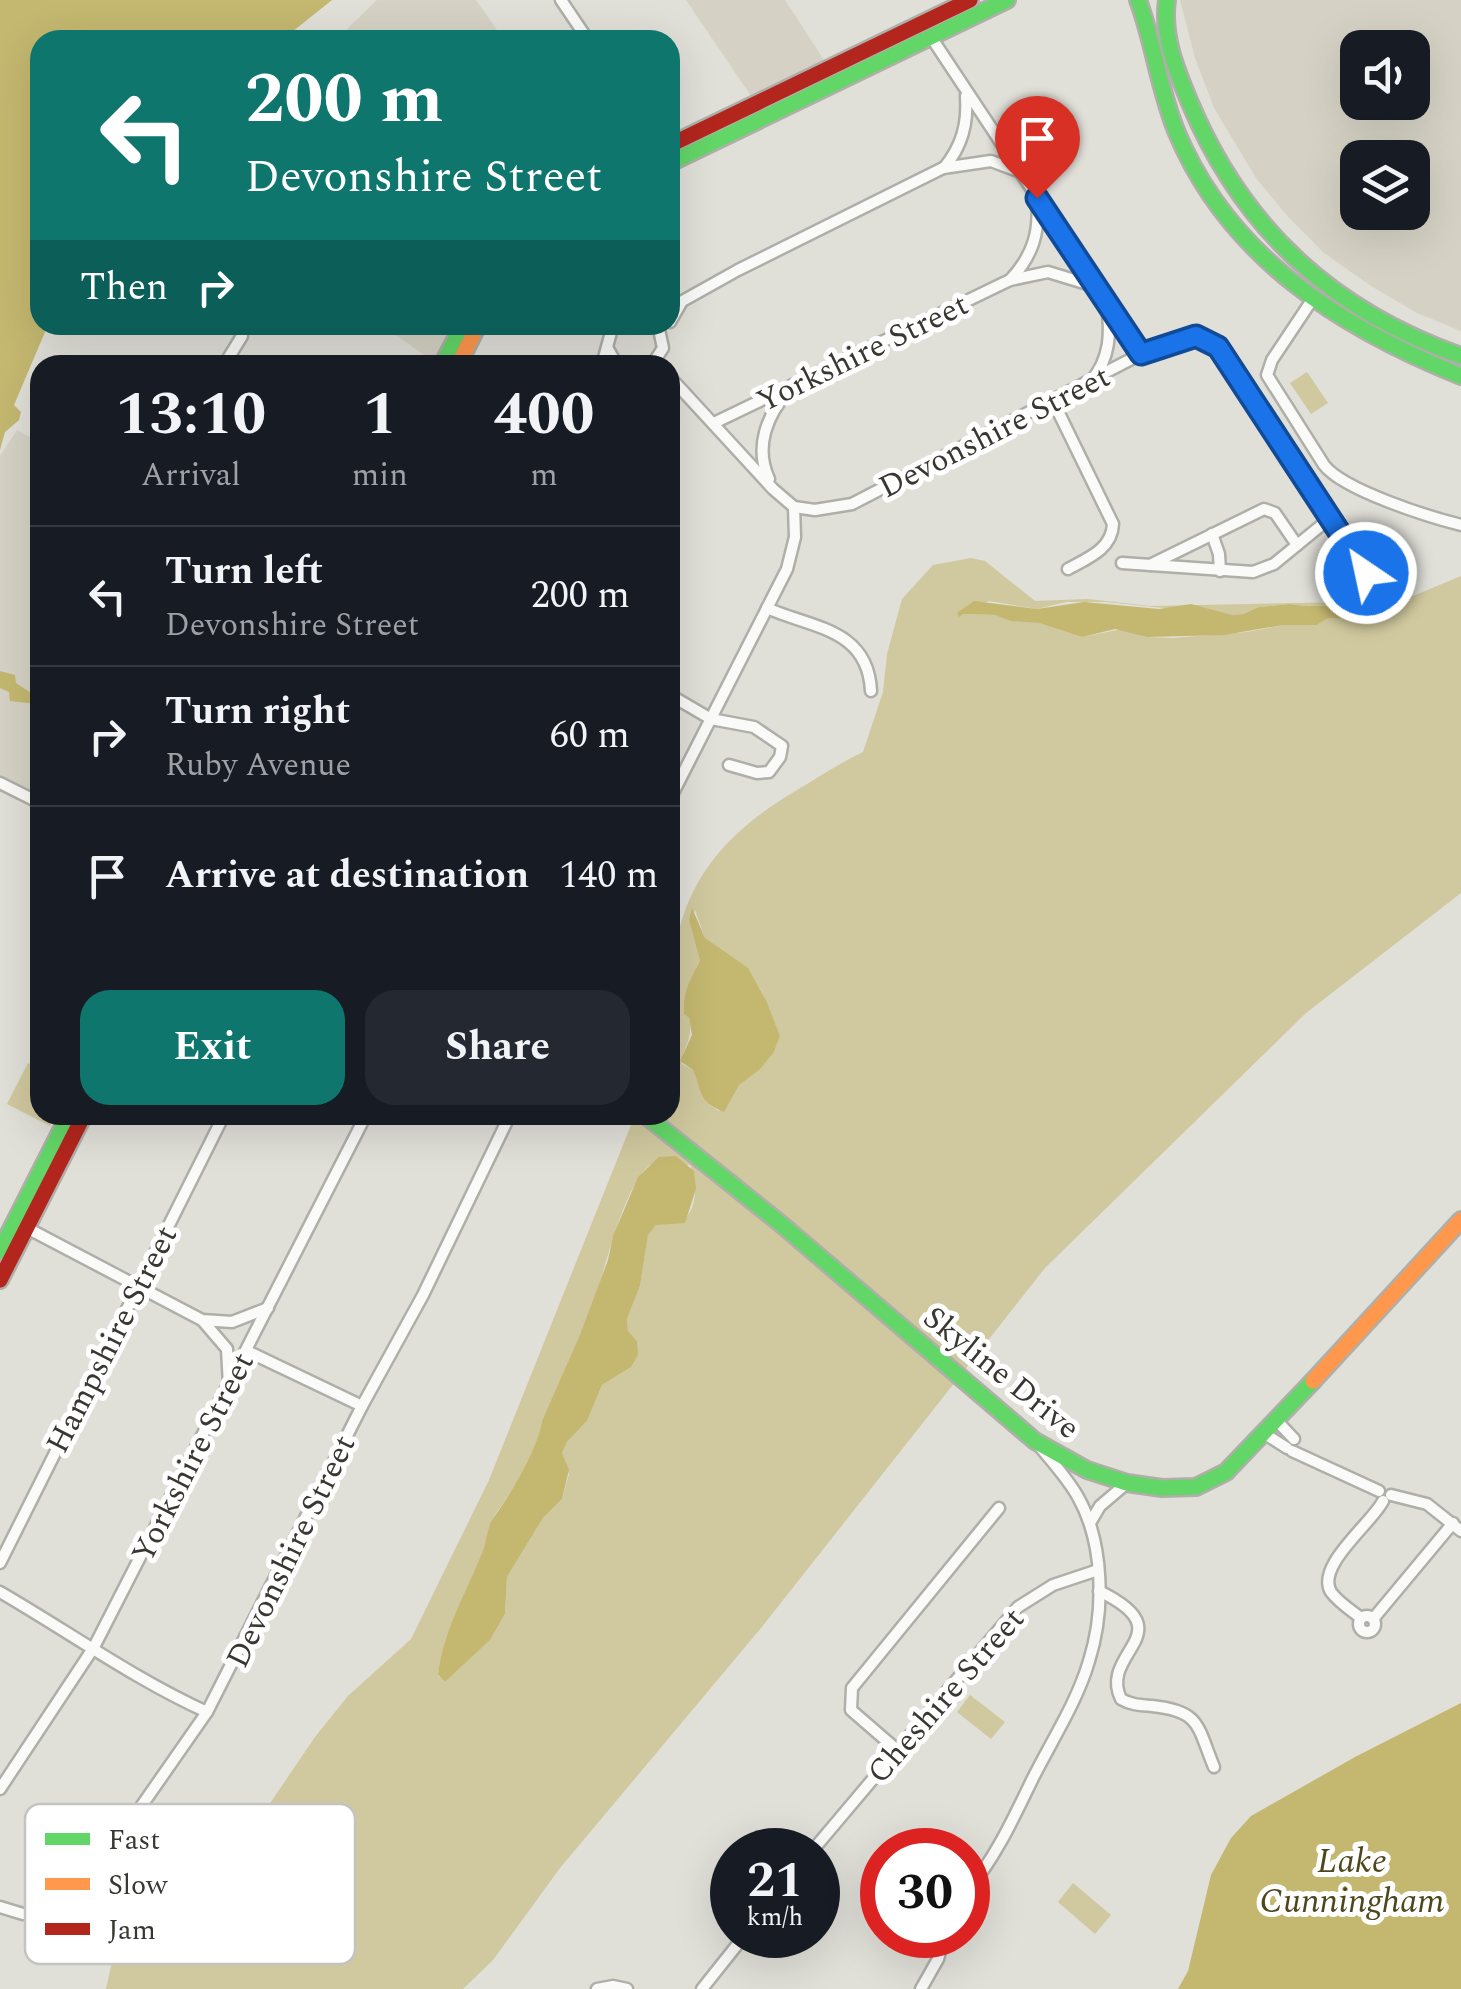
<!DOCTYPE html>
<style>
:root{--surface:#171b24;--page:#242831;--text:#f1f3f6;--muted:#9ea1a6;--line:#363941;--accent:#0f766e}
body{margin:0;font-family:Spectral,serif;background:var(--page);color:var(--text);height:100vh;display:flex;flex-direction:column;font-size:38px;white-space:nowrap}
*{box-sizing:border-box;margin:0}
p{font-size:32px;color:var(--muted)}
.icon{flex:none;width:55px;height:55px;fill:none;stroke:currentColor;stroke-width:2;stroke-linecap:round;stroke-linejoin:round}
.map{position:relative;flex:1;overflow:hidden}
.drawer{position:absolute;left:30px;top:355px;width:650px;height:770px;display:flex;flex-direction:column;background:var(--surface);border-radius:30px;box-shadow:0 10px 40px #0002}
.drawer>*{flex:none}
.guide{position:absolute;left:30px;top:30px;width:650px;height:305px;border-radius:30px;box-shadow:0 10px 40px #0002;background:#0f766e;color:#fff;overflow:hidden}
.controls{position:absolute;left:1340px;top:30px;display:grid;gap:20px}
.controls a{display:grid;place-items:center;width:90px;height:90px;border-radius:20px;background:var(--surface);box-shadow:0 10px 40px #0002;font-size:50px}
.speed{position:absolute;left:710px;top:1828px;display:flex;gap:20px;font-size:50px;font-weight:700;text-align:center}
.speed>*{display:grid;place-content:center;width:130px;height:130px;border-radius:50%;background:var(--surface);box-shadow:0 10px 40px #0002;line-height:1}
.speed small{font-size:25px;font-weight:400}
.speed .limit{border:15px solid #d22;background:#fff;color:#111}
.pin{position:absolute;display:grid;place-items:center;width:85px;height:85px;color:#fff;margin:-102px -42px;border-radius:50% 50% 50% 0;rotate:-45deg;box-shadow:0 0 10px #0007}
.pin .icon{rotate:45deg}
.me{position:absolute;width:110px;margin:-55px;rotate:326deg;stroke-linejoin:round;filter:drop-shadow(0 0 8px #0008)}
.turn{display:flex;align-items:center;gap:35px;height:210px;padding:0 50px;font-size:45px}
.turn .icon{width:130px;height:130px;stroke-width:2.5}
.turn b{display:block;font-size:70px;line-height:85px}
.then{display:flex;align-items:center;height:95px;padding:0 50px;background:#0003;gap:20px;font-size:38px}
.eta{display:flex;justify-content:space-evenly;align-items:center;height:170px;text-align:center}
.eta b{font-size:60px;font-weight:700;line-height:70px}
.action{display:flex;gap:20px;margin-top:auto;padding:20px 50px}
.action a{flex:1;height:115px;border-radius:30px;background:var(--accent);color:#fff;font-size:40px;font-weight:700;line-height:115px;text-align:center}
.action a+a{background:var(--page);color:var(--text)}
ul{padding:0;list-style:none}
li{display:flex;align-items:center;gap:30px;height:140px;padding:0 50px;border-top:2px solid var(--line)}
li div{flex:1}
li b{display:block;font-size:38px}
li em{font-style:normal}
.map>svg:first-child{display:block}
.built{fill:#d5d2c5;fill-rule:evenodd}
.green{fill:#d0c89e;fill-rule:evenodd}
.water{fill:#c4b870}
.lines{fill:none;stroke-linecap:round;stroke-linejoin:round}
.street-casing{stroke:#afafa9;stroke-width:15}
.fast-casing{stroke:#afafa9;stroke-width:20}
.slow-casing{stroke:#afafa9;stroke-width:20}
.jam-casing{stroke:#afafa9;stroke-width:20}
.street{stroke:#fafaf9;stroke-width:10}
.fast{stroke:#63d668;stroke-width:15}
.slow{stroke:#ff974d;stroke-width:15}
.jam{stroke:#b3261e;stroke-width:15}
.route-casing{stroke:#114b97;stroke-width:25}
.route{stroke:#1a73e8;stroke-width:18}
.labels{text-anchor:middle;stroke-width:10;stroke-linejoin:round;paint-order:stroke}
.street-label{font-size:32px;fill:#383732;stroke:#fff}
.water-label{font-size:35px;font-style:italic;fill:#4e471e;stroke:#fff}
.key{fill:#fff;stroke:#c3c3c2;stroke-width:2.5}
.key-label{font-size:28px;fill:#383732}
</style>
<div class="map">
<svg width="1461" height="1989" viewBox="0 0 1461 1989">
<rect width="100%" height="100%" fill="#e0dfd8"/>
<g class="built">
<polygon points="377,0 476,0 504,40 356,40 347,29"/>
<polygon points="686,0 785,0 826,63 753,99"/>
<path d="M1180,0H1461V331L1417,313L1371,286L1324,253L1288,217L1256,178L1214,108L1195,58ZM1358,48H1412V102H1358ZM1358,158H1412V212H1358Z"/>
<polygon points="382,325 439,325 449,330 434,362"/>
<polygon points="17,430 40,443 40,798 0,776 0,456"/>
</g>
<g class="green">
<polygon points="1307,372 1328,403 1311,414 1290,383"/>
<path d="M971,558L985,561L1035,601L1087,599L1151,606L1401,601L1461,576V893L1306,1013L1045,1268L761,1628L560,1868L493,1960L463,1989H106L112,1962L136,1929L164,1900L202,1885L226,1868L315,1737L348,1696L411,1639L489,1480L635,1115H670C670,967 653,875 797,790C819,777 840,763 863,752L883,692L887,654L902,599L933,565ZM989,601L1037,609L1066,602H1106L1231,615L1243,614L1259,607L1289,604L1306,606L1361,604L1372,619L1346,617L1328,618L1317,625H1283L1247,632L1173,638L1147,637L1122,629L1082,637L1039,623L995,615L963,614ZM695,910L705,938L751,976L762,992L780,1036L774,1052L739,1085L719,1111C696,1097 703,1090 693,1070L682,1064C682,1045 694,1041 689,1018L684,1014C682,993 690,979 700,961L689,920ZM650,1165H690C698,1180 698,1212 681,1221C674,1225 664,1223 656,1225L648,1234L640,1286L627,1319L628,1331L637,1341L631,1367L602,1385L587,1421L567,1442L562,1453L569,1474L562,1499L543,1518L507,1577L505,1614L490,1640L445,1682L438,1676C443,1629 469,1589 485,1546C489,1536 489,1525 494,1516C511,1493 537,1450 542,1421C562,1379 582,1336 597,1292C607,1261 625,1184 650,1165Z"/>
<polygon points="28,1063 40,1069 40,1115 56,1115 50,1126 7,1104"/>
<polygon points="970,1695 1005,1722 991,1739 957,1712"/>
<polygon points="1073,1883 1111,1915 1095,1934 1058,1902"/>
</g>
<g class="water">
<polygon points="0,0 332,0 282,40 40,40 40,325 48,325 14,405 21,412 19,420 5,432 0,450"/>
<polygon points="974,601 1037,609 1084,602 1159,609 1191,604 1232,615 1243,614 1259,607 1289,604 1306,606 1372,605 1376,611 1372,619 1328,618 1317,625 1283,625 1224,635 1147,637 1115,629 1082,637 1039,623 1011,621 995,615 963,614 959,617 957,613"/>
<polygon points="0,671 15,675 16,683 40,699 37,704 10,701 9,692 0,688"/>
<path d="M692,908L705,938L748,968L766,1000L780,1036L774,1052L759,1070L739,1085L724,1112C697,1101 703,1093 693,1070L680,1061L692,1035L689,1018L684,1014C682,993 690,979 700,961L689,920Z"/>
<path d="M676,1156L694,1171L696,1189L685,1223L656,1225L648,1235L640,1286L627,1319L628,1331L637,1341L638,1355L631,1367L602,1385L587,1421L567,1442L562,1453L569,1470L562,1499L543,1518L507,1577L505,1614L490,1640L445,1682L438,1675C443,1631 466,1593 482,1553C487,1542 487,1526 494,1517C511,1493 537,1450 542,1421L580,1335L608,1260L613,1236L638,1177L659,1157Z"/>
<polygon points="1461,1703 1461,1989 1178,1989 1188,1971 1211,1875 1231,1838 1251,1816 1355,1757"/>
</g>
<g class="lines">
<defs>
<g id="street">
<polyline points="561,0 588,40"/>
<polyline points="931,37 1141,354"/>
<polyline points="492,38 494,40"/>
<path d="M944,168C962,146 968,124 966,96"/>
<path d="M1011,279C1033,255 1040,232 1037,199"/>
<path d="M1312,300L1272,360L1267,375L1324,465C1343,490 1429,517 1461,525"/>
<polyline points="670,308 738,270 943,168 991,161 1018,171"/>
<polyline points="670,322 681,303"/>
<polyline points="608,349 617,365"/>
<polyline points="224,365 242,336"/>
<polyline points="602,365 613,325"/>
<polyline points="652,365 663,348 658,325"/>
<path d="M670,377L773,489L794,507L815,510L852,504L1141,354C1167,343 1194,326 1218,347L1366,573"/>
<path d="M1092,380C1110,358 1111,333 1107,306"/>
<path d="M1053,401L1113,524C1112,549 1088,558 1068,569"/>
<polyline points="714,423 1010,280 1048,272 1094,286"/>
<path d="M769,479C754,447 767,415 789,390"/>
<polyline points="1212,534 1219,554 1220,571"/>
<polyline points="1122,563 1253,572 1274,564 1329,519"/>
<polyline points="1150,565 1264,509 1275,513 1297,545"/>
<path d="M767,608C811,628 868,628 871,691"/>
<polyline points="670,695 711,719 754,727 782,746 780,757 769,772 757,773 729,765"/>
<polyline points="0,783 40,803"/>
<polyline points="670,799 787,569 795,537 794,507"/>
<polyline points="27,1228 202,1320 232,1322 268,1308"/>
<polyline points="203,1321 227,1349 229,1385"/>
<polyline points="247,1351 362,1406"/>
<polyline points="1277,1421 1294,1439"/>
<polyline points="1265,1434 1287,1448"/>
<polyline points="1292,1451 1379,1491"/>
<polyline points="1391,1495 1427,1504 1461,1531"/>
<polyline points="1090,1523 1100,1506 1127,1483"/>
<polyline points="0,1563 224,1115"/>
<path d="M1099,1591C1186,1633 1098,1652 1121,1699C1131,1705 1141,1705 1152,1706C1201,1711 1197,1726 1214,1767"/>
<path d="M0,1592C69,1632 136,1680 207,1712"/>
<circle cx="1367" cy="1624" r="8"/>
<path d="M1361,1618C1352,1611 1338,1602 1331,1592C1315,1566 1372,1523 1383,1501"/>
<polyline points="1373,1619 1453,1523"/>
<polyline points="896,1749 851,1710 852,1688 999,1508"/>
<polyline points="0,1789 94,1647 366,1115"/>
<polyline points="813,1850 1018,1607 1053,1585 1098,1570"/>
<path d="M968,1890C996,1857 1014,1817 1033,1778C1052,1740 1077,1702 1089,1661C1105,1611 1104,1543 1078,1497C1068,1479 1054,1464 1041,1448"/>
<polyline points="0,1907 23,1914 40,1914 53,1910 77,1892 101,1864 207,1712 362,1406 423,1295 510,1115"/>
<polyline points="597,1989 613,1986 627,1989"/>
<polyline points="702,1989 745,1935"/>
<polyline points="921,1989 938,1959 945,1935"/>
</g>
<g id="fast">
<path d="M1138,0C1154,43 1159,90 1177,133C1229,257 1341,328 1461,376"/>
<path d="M1167,0C1162,36 1176,70 1190,103C1243,229 1333,311 1461,356"/>
<polyline points="670,163 1007,0"/>
<polyline points="442,365 463,325"/>
<polyline points="645,1115 781,1224 1035,1441 1087,1470 1127,1483 1162,1488 1196,1487 1226,1472 1313,1381"/>
<polyline points="0,1251 69,1115"/>
</g>
<g id="slow">
<polyline points="458,365 478,325"/>
<polyline points="1313,1381 1461,1220"/>
</g>
<g id="jam">
<polyline points="670,145 970,0"/>
<polyline points="0,1280 84,1115"/>
</g>
</defs>
<use href="#street" class="street-casing"/>
<use href="#fast" class="fast-casing"/>
<use href="#slow" class="slow-casing"/>
<use href="#jam" class="jam-casing"/>
<use href="#street" class="street"/>
<use href="#fast" class="fast"/>
<use href="#slow" class="slow"/>
<use href="#jam" class="jam"/>
</g>
<g class="lines">
<defs>
<polyline id="route" points="1037,198 1141,354 1196,336 1218,347 1366,573"/>
</defs>
<use href="#route" class="route-casing"/>
<use href="#route" class="route"/>
</g>
<g class="labels">
<g class="street-label">
<text transform="translate(862 352) rotate(-26)" y="11">Yorkshire Street</text>
<text transform="translate(994 431) rotate(-27)" y="11">Devonshire Street</text>
<text transform="translate(111 1339) rotate(-63)" y="11">Hampshire Street</text>
<text transform="translate(1002 1372) rotate(39)" y="11">Skyline Drive</text>
<text transform="translate(192 1457) rotate(-63)" y="11">Yorkshire Street</text>
<text transform="translate(290 1551) rotate(-64)" y="11">Devonshire Street</text>
<text transform="translate(945 1695) rotate(-49)" y="11">Cheshire Street</text>
</g>
<g class="water-label">
<text x="1352" y="1872">Lake<tspan x="1352" dy="40">Cunningham</tspan></text>
</g>
</g>
<rect x="25" y="1804" width="330" height="160" rx="15" class="key"/>
<rect x="45" y="1833" width="45" height="12" fill="#63d668"/>
<rect x="45" y="1878" width="45" height="12" fill="#ff974d"/>
<rect x="45" y="1923" width="45" height="12" fill="#b3261e"/>
<g class="key-label">
<text x="108" y="1849">Fast</text>
<text x="108" y="1894">Slow</text>
<text x="108" y="1939">Jam</text>
</g>
</svg>
<div class="controls">
<a><svg class="icon" aria-label="sound" viewBox="0 0 24 24"><path d="M4 9h4l5-4v14l-5-4H4zM17 9q2 3 0 6"/></svg></a>
<a><svg class="icon" aria-label="layers" viewBox="0 0 24 24"><path d="M12 4l9 5-9 5-9-5zM3 14l9 5 9-5"/></svg></a>
</div>
<div class="speed"><div>21<small>km/h</small></div><div class="limit">30</div></div>
<div class="pin" style="left:1037px;top:198px;background:#d93025"><svg class="icon" aria-label="arrive" viewBox="0 0 24 24"><path d="M6 21V4h12l-3 4 3 4H6"/></svg></div>
<svg class="me" style="left:1366px;top:573px" viewBox="-20 -20 40 40"><circle r="17" fill="#1a73e8" stroke="#fff" stroke-width="3"/><path d="M0-11L8 9 0 5-8 9z" fill="#fff"/></svg>
<div class="guide">
<div class="turn"><svg class="icon" aria-label="left" viewBox="0 0 24 24"><path d="M17 20v-9H6M10 6l-5 5 5 5"/></svg><div><b>200 m</b>Devonshire Street</div></div>
<div class="then">Then<svg class="icon" aria-label="right" viewBox="0 0 24 24"><path d="M7 20v-9h11M14 6l5 5-5 5"/></svg></div>
</div>
<section class="drawer">
<div class="eta">
<div><b>13:10</b><p>Arrival</p></div>
<div><b>1</b><p>min</p></div>
<div><b>400</b><p>m</p></div>
</div>
<ul>
<li><svg class="icon" aria-label="left" viewBox="0 0 24 24"><path d="M17 20v-9H6M10 6l-5 5 5 5"/></svg><div><b>Turn left</b><p>Devonshire Street</p></div><em>200 m</em></li>
<li><svg class="icon" aria-label="right" viewBox="0 0 24 24"><path d="M7 20v-9h11M14 6l5 5-5 5"/></svg><div><b>Turn right</b><p>Ruby Avenue</p></div><em>60 m</em></li>
<li><svg class="icon" aria-label="arrive" viewBox="0 0 24 24"><path d="M6 21V4h12l-3 4 3 4H6"/></svg><div><b>Arrive at destination</b></div><em>140 m</em></li>
</ul>
<div class="action"><a>Exit</a><a>Share</a></div>
</section>
</div>
